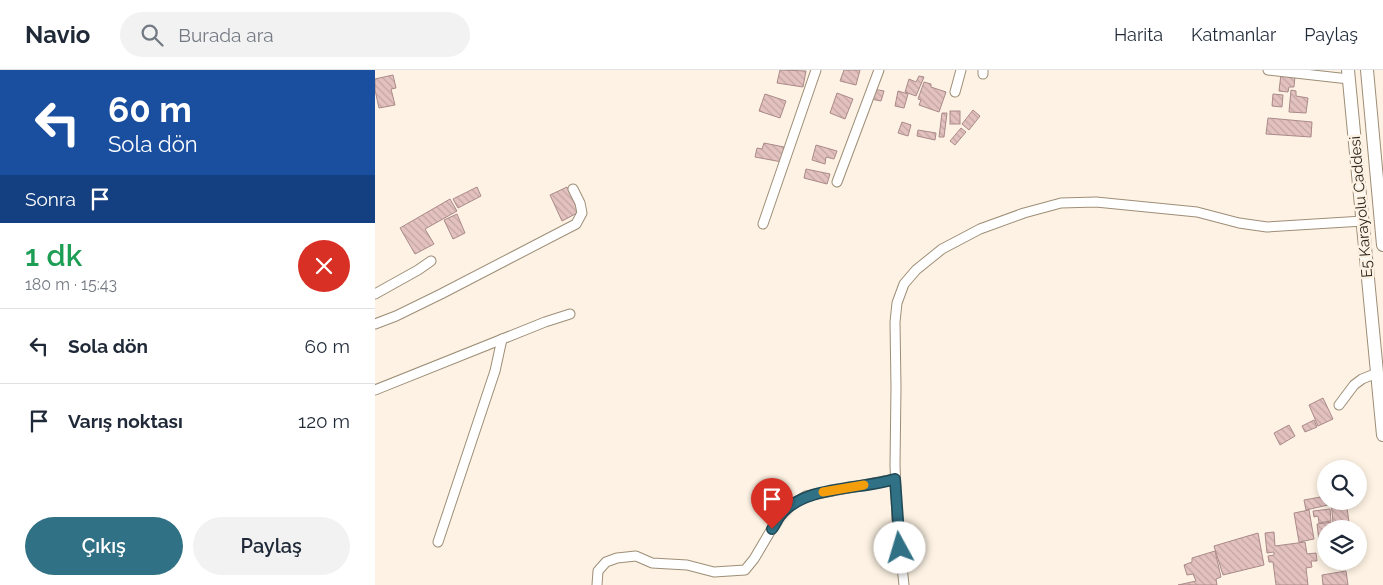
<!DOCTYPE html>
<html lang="tr">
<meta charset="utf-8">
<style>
:root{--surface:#fff;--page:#f2f2f3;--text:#1f2937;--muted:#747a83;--line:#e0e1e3;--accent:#317185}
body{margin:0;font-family:Raleway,sans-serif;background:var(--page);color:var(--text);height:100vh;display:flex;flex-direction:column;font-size:19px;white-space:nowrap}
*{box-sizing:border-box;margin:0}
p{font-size:16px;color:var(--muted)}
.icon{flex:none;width:28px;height:28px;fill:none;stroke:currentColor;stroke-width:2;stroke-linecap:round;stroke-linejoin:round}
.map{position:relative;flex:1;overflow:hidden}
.drawer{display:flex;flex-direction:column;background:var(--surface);width:375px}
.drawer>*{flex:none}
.top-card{background:#1a4fa0;color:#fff;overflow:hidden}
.tools{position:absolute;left:942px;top:390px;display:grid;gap:10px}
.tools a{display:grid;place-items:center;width:50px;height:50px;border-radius:50%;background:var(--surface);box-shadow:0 2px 8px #0003;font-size:25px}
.pin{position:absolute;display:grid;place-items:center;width:42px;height:42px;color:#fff;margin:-51px -21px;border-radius:50% 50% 50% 0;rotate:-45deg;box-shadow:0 0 5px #0007}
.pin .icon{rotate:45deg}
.me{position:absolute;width:55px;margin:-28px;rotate:354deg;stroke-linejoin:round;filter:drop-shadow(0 0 4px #0008)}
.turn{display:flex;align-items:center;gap:18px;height:105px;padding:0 25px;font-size:22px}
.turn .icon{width:65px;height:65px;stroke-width:2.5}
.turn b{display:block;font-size:35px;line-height:42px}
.then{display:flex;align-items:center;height:48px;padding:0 25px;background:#0003;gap:10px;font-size:19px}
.round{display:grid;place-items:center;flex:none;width:52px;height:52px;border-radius:26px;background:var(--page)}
.head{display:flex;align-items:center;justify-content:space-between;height:85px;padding:0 25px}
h1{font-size:30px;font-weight:600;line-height:38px;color:#1e9e55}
.action{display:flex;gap:10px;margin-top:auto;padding:10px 25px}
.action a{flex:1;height:58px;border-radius:30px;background:var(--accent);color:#fff;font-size:20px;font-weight:600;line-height:58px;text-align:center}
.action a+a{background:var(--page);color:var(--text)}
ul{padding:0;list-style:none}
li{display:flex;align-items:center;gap:15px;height:75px;padding:0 25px;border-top:1px solid var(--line)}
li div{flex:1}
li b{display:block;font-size:19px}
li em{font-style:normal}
header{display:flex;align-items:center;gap:30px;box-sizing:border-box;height:70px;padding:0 25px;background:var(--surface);border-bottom:1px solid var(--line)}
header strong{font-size:24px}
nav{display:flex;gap:28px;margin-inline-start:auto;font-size:18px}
.search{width:350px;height:45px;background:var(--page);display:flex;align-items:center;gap:12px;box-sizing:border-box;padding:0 18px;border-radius:28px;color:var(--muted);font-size:19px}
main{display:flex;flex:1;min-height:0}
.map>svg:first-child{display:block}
.building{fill:url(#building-back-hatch);stroke:#aa8a89}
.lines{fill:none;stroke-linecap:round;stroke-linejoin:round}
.minor-casing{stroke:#9e8e77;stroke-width:11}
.highway-casing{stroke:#9e8e77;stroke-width:14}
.minor{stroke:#fff;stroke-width:9}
.highway{stroke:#fff;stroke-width:12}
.route-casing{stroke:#204956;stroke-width:12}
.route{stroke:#317185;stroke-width:9}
.slow{stroke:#f59e0b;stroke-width:9}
.labels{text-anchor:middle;stroke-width:5;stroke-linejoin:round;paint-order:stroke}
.street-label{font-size:15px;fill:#292319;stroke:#fdf2e3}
</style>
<header>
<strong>Navio</strong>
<div class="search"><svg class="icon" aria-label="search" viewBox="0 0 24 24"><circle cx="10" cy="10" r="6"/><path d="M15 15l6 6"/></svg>Burada ara</div>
<nav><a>Harita</a><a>Katmanlar</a><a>Paylaş</a></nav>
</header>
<main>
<section class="drawer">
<div class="top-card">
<div class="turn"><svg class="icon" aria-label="left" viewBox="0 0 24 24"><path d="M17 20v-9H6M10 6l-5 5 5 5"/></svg><div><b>60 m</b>Sola dön</div></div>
<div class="then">Sonra<svg class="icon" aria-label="arrive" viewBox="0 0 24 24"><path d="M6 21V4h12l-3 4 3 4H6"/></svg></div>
</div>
<div class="head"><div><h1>1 dk</h1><p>180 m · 15:43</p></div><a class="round" style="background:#d93025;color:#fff"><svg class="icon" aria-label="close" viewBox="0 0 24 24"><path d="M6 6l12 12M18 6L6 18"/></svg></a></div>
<ul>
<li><svg class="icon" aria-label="left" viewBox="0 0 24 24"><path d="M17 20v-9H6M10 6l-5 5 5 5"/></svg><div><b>Sola dön</b></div><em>60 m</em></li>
<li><svg class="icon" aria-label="arrive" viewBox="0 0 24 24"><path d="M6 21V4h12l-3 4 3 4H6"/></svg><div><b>Varış noktası</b></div><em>120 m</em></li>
</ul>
<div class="action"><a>Çıkış</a><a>Paylaş</a></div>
</section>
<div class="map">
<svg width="1008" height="515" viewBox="0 0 1008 515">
<defs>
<pattern id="building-back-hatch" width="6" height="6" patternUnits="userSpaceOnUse" patternTransform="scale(1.25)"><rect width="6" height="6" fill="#e3c1bf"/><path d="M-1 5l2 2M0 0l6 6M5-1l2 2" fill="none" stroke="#c3a6a4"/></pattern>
</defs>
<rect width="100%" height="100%" fill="#fdf2e3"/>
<g class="building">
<polygon points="405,0 431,1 428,17 402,13"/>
<polygon points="469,0 485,0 481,15 465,11"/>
<polygon points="906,4 920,6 919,17 914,17 913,22 904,21"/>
<polygon points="18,5 21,18 16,19 20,35 4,38 0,20 0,9"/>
<polygon points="544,6 549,7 541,26 530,22 534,9 541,12"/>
<polygon points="549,12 556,14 556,17 571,22 564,42 544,35 546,30 543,29"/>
<polygon points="498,19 509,21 506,31 496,29"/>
<polygon points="916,20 921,21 921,26 933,28 931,43 914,42"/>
<polygon points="523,21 533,24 529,38 520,36"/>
<polygon points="462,23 478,29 470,49 455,43"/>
<polygon points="390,24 411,31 405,48 384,41"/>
<polygon points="898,24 908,25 907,37 897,36"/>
<polygon points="598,40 605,46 594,60 587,54"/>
<rect x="575" y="41" width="10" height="13"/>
<polygon points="567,43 572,43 569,67 564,67"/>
<polygon points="893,48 937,52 936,67 891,64"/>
<polygon points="527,52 536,55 533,66 523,63"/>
<polygon points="586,58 591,62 580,75 575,71"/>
<polygon points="543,60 561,63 560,70 542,66"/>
<polygon points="389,73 409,77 407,92 380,87 382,78 387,79"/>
<polygon points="441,75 462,81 459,89 451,87 450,94 437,90"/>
<polygon points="431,99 455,104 452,114 429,108"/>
<polygon points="102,117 106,126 83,138 78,129"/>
<polygon points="192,117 204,142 187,151 175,125"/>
<polygon points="75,129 82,141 50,159 59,174 40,184 25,158"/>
<polygon points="82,144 90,163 78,169 69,150"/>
<polygon points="948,328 958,349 943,356 934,335"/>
<polygon points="939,350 942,357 930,362 927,356"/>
<polygon points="914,355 920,366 905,375 899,363"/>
<polygon points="951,426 953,435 931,440 929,430"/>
<polygon points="956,431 971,431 975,459 951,459 951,478 945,479 942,454 958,452"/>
<polygon points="955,439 956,451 944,453 943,446 939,447 938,441"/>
<polygon points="934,440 939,469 924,472 919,443"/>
<polygon points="899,462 900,476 930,472 932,484 941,483 942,491 936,491 937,497 931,498 933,515 901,515 898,492 894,492 893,486 899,485 899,482 892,483 890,463"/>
<polygon points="883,463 889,495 848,505 839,476"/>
<polygon points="840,481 846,507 841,509 842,515 803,515 821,511 818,504 812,505 809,495 817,492 817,488"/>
<polygon points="971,501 973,515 948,515 947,505"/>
</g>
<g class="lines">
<defs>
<g id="minor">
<polyline points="608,0 608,4"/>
<polyline points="893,0 974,9"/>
<polyline points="580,22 586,0"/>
<polyline points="462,112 504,0"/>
<polyline points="388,154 441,0"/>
<polyline points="0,224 43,200 56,191"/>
<polyline points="0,254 21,246 66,224 201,154 207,143 205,133 198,119"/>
<polyline points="0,320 170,252 195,244"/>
<polyline points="964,335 979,315 987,309 1002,303"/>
<polyline points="63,472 120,301 127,269"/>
<polyline points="222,515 223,501 231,492 242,488 261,486 277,493 312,495 339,502 370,500 379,489 405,445 416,435 431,426 520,409"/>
<polyline points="529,515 522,450 520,395 521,317 520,252 522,233 529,214 541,200 567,179 605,159 649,143 686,133 721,132 822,142 864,153 892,157 988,151"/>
</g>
<g id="highway">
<polyline points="973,0 1008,365"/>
<polyline points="992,0 1008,175"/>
</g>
</defs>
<use href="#minor" class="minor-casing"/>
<use href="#highway" class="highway-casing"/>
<use href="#minor" class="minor"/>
<use href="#highway" class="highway"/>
</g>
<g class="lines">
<defs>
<path id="route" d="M397,459C400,455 402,450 405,446C428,415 486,420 520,409L525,478"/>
</defs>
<use href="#route" class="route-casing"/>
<use href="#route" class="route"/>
<polyline class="slow" points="448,422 489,415"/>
</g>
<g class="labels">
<g class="street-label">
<text transform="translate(986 137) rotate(-95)" y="5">E5 Karayolu Caddesi</text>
</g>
</g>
</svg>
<div class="tools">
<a><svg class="icon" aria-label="search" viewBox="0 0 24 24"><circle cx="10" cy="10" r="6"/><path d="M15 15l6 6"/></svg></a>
<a><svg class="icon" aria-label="layers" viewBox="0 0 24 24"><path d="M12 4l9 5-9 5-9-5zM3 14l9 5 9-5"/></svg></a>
</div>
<div class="pin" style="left:397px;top:459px;background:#d93025"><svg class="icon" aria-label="arrive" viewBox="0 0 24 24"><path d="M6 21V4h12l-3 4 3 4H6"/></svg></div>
<svg class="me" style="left:525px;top:478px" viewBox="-20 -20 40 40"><circle r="19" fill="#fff"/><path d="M0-13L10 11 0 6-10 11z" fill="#317185"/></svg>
</div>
</main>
